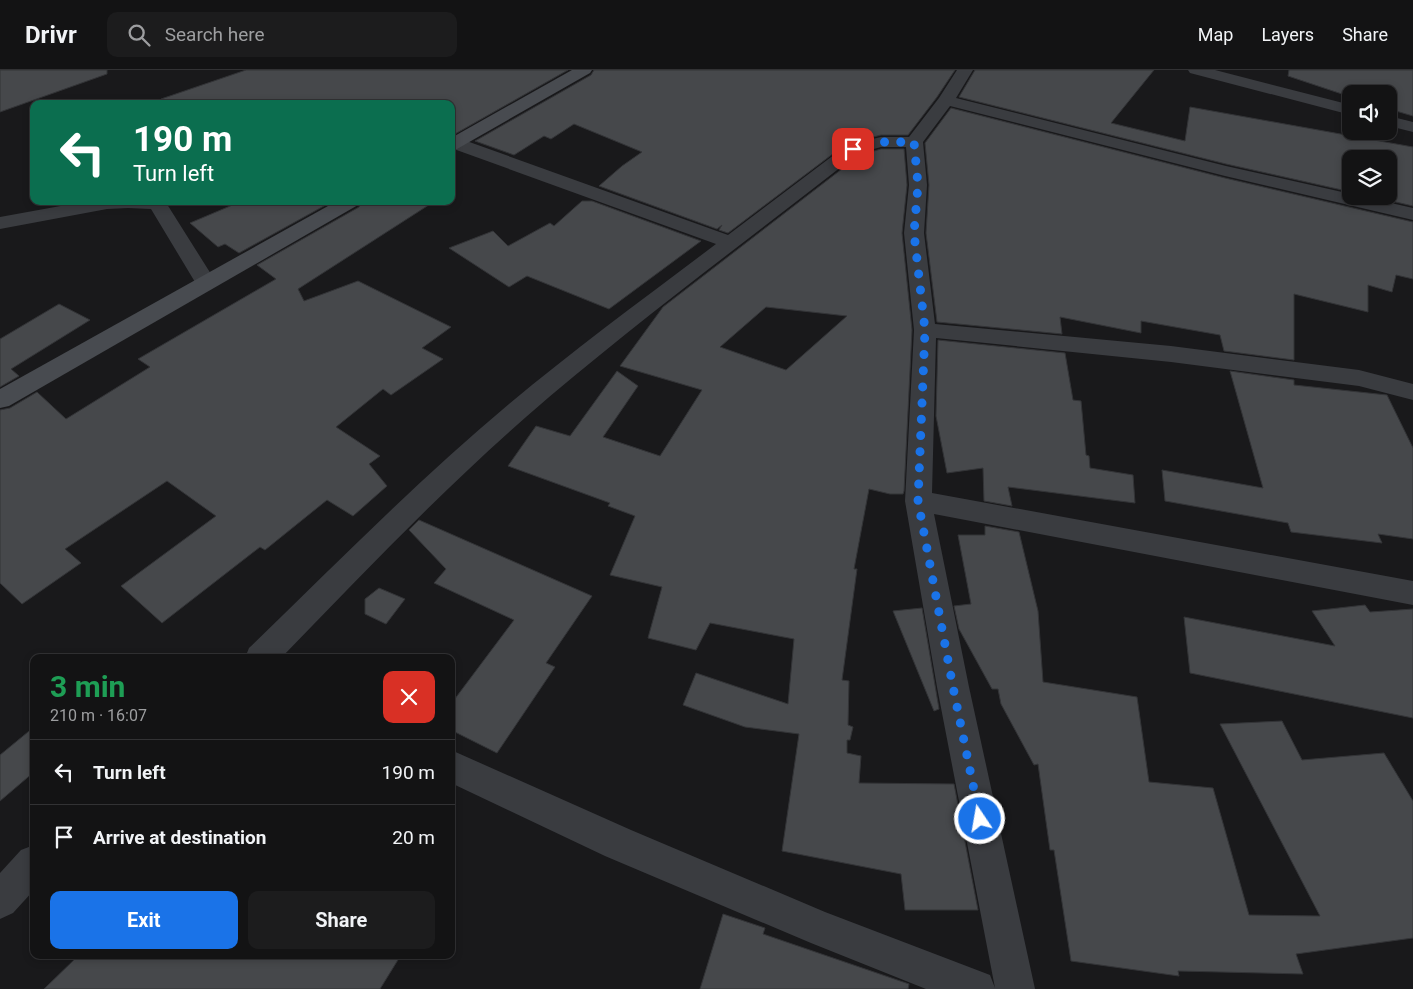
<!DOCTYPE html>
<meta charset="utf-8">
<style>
:root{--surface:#131314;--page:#1c1c1d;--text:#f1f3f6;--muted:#9d9ea0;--line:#323234;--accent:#1a73e8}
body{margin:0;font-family:Roboto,sans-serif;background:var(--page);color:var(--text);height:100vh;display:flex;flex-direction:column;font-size:19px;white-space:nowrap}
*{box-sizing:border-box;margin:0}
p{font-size:16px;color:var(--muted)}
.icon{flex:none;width:28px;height:28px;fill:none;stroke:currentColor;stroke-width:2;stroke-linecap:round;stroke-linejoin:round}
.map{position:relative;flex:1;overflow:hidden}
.side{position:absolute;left:30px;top:584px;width:425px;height:305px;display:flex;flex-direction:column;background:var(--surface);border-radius:10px;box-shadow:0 2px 8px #0003,0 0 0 1px var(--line)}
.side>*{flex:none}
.hud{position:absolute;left:30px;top:30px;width:425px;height:105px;border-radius:10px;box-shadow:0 2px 8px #0003,0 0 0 1px var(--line);background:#0b6e4f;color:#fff;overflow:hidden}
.fabs{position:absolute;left:1342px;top:15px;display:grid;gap:10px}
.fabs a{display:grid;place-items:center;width:55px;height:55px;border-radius:10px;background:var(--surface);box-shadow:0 2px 8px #0003,0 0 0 1px var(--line);font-size:25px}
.pin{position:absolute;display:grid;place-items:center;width:42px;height:42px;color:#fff;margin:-21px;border-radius:10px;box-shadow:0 2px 8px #0006}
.me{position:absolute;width:55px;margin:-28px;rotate:348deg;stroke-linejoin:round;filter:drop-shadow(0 0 4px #0008)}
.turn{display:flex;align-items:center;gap:18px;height:105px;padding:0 20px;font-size:22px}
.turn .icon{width:65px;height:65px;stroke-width:2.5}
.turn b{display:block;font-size:35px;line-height:42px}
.round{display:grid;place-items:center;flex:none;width:52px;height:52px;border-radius:10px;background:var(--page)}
.head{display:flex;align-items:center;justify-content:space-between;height:85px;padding:0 20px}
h1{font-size:30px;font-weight:700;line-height:38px;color:#1e9e55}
.cta{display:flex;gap:10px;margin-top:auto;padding:10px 20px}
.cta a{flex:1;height:58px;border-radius:10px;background:var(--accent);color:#fff;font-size:20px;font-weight:700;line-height:58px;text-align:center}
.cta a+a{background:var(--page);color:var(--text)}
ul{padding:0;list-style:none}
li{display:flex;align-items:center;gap:15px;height:65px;padding:0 20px;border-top:1px solid var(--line)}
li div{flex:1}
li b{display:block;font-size:19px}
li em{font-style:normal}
header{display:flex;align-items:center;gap:30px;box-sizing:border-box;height:70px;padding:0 25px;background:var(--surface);border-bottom:1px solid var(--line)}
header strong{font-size:24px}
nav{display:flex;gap:28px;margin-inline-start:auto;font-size:18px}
.search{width:350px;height:45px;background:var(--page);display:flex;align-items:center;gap:12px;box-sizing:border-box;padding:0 18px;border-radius:10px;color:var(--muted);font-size:19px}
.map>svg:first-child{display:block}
.building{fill:#46484b;stroke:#333437;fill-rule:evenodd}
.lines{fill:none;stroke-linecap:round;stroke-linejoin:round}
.street{fill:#3a3c40;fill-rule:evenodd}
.secondary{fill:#484b50;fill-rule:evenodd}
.route{stroke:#1a73e8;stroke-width:9;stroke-dasharray:0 16.2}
</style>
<header>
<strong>Drivr</strong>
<div class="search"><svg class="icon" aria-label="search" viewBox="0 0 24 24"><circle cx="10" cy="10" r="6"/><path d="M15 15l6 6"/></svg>Search here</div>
<nav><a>Map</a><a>Layers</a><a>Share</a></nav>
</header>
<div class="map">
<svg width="1413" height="919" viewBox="0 0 1413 919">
<rect width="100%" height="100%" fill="#19191b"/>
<g class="building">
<polygon points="0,0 107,0 107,4 0,42"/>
<polygon points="246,0 568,0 455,64 451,63 451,34 162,34 161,29"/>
<polygon points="594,0 955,0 937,27 908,65 881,65 846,74 728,163 719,160 722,155 717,159 599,116 622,96 642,82 574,54 551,69 544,66 514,85 475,71 591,5"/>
<polygon points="975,0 1154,0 1111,53 1185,71 1190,37 1413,77 1413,136 1370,126 1389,126 1389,89 1351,89 1351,122 1226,94 959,27"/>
<polygon points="1289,0 1413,0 1413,46 1389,39 1389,24 1351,24 1351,27 1288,6"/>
<polygon points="951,38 1225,108 1413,152 1413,209 1396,205 1392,222 1368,215 1368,242 1294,224 1294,290 1224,281 1220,265 1141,251 1141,263 1060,247 1062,264 937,252 926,163 929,115 925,73"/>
<path d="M881,79H904L907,115L902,163L912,260L904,421L903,424H890L869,419L854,499H857L842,610L849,611L848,655L853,657L850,670H847V683L861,686L859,713L954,714L978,840H905L901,804L782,781L799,664L745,657L683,635L696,603L788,634L794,569L710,553L696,580L648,568L662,517L610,505L635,446L608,436L610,433L508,396L536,356L570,366L617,301L638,316L603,367L660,386L702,320L620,296L663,237L860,85ZM766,237L847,246L786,300L720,277Z"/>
<polygon points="242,131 333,131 239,183 225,174 218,177 190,153"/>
<polygon points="362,131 435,131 298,219 304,231 358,211 451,257 422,278 443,289 391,325 383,319 336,357 380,386 369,394 387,416 353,446 327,430 265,480 260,477 162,553 121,516 216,446 167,411 65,479 81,493 22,534 0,513 0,340 10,338 37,322 66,349 150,297 138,289 276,209 257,195 359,137"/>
<polygon points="582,131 592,131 701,171 609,239 527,206 509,217 449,178 493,161 508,176 550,153 554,156"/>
<polygon points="59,234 90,250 11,299 19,306 0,317 0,269"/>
<polygon points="938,270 1065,283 1073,330 1081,331 1086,385 1089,386 1090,398 1133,405 1135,433 1008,417 1012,436 984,431 983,398 947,403 936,346"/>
<polygon points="1230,301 1294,310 1294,315 1387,325 1413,378 1413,469 1378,464 1382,473 1291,462 1288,453 1165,431 1162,400 1263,418"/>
<polygon points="419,450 592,526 546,593 555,597 497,683 451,660 451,634 514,550 434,513 446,499 409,460"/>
<polygon points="985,456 1019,462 1038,541 1043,612 1137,627 1149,712 1213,718 1249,845 1320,846 1220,654 1282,651 1302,690 1384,683 1413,731 1413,868 1296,884 1303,904 1178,901 1179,906 1071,891 1054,780 1050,780 1038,694 1034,695 1001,634 998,619 992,619 959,559 954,536 971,534 958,465 985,465"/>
<polygon points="379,518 405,529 386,554 365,544 365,529"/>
<polygon points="1365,535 1370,542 1413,539 1413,648 1190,603 1184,547 1335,576 1312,541"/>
<polygon points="922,538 939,639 934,641 893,541"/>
<polygon points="34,657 34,702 0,731 0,685"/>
<polygon points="723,844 765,858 763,864 909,914 908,919 700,919"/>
<polygon points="79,885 401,885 380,919 44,919"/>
</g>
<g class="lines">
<g class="street">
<path d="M957,0H973L956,28L1226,96L1351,124V126H1360L1413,138V150L1225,106L950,36L923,72L927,115L924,163L935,254L1171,276L1359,300L1413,314V330L1359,316L1171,292L936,268L932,423L1413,511V535L934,444L969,617L1035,919H926L811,873L605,786L451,713V680L631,760L825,842L990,905L995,918L937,617L905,431L914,260L904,163L909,115L906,77H881L859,83C748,170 633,254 526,347C440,422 361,506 281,588H245L249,578C334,496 418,410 509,334C576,278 646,227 716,174L451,78V69H461L728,165L847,75L881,67H909L939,28Z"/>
<polygon points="1188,0 1215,0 1351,35 1351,45 1190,3"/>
<polygon points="1389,46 1413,52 1413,62 1389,56"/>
<polygon points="88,131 165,131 216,212 212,217 205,218 198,217 151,139 128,138 107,139 0,159 0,147"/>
<polygon points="34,775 34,820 13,843 0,849 0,803 21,780"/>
</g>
<g class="secondary">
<polygon points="572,0 592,0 590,3 457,79 451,80 451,68"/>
<polygon points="337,131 360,131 358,135 9,336 0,338 0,319"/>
</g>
</g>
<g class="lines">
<polyline class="route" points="853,79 881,72 914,72 918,115 914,163 925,260 918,431 953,617 980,749"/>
</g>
</svg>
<div class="fabs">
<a><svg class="icon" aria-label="sound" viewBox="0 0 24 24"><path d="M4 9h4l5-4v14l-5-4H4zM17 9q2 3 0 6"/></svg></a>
<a><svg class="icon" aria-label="layers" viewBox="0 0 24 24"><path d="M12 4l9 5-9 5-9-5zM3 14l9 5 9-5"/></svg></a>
</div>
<div class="pin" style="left:853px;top:79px;background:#d93025"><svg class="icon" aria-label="arrive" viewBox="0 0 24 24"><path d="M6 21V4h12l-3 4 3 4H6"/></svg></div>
<svg class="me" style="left:980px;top:749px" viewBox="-20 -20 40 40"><circle r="17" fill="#1a73e8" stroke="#fff" stroke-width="3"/><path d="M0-11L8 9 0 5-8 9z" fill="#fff"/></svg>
<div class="hud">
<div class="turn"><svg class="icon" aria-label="left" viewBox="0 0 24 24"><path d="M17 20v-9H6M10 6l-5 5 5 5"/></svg><div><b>190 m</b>Turn left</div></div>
</div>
<section class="side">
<div class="head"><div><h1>3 min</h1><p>210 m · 16:07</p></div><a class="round" style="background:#d93025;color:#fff"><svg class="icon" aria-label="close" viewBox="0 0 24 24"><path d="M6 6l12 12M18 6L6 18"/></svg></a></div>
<ul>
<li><svg class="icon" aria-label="left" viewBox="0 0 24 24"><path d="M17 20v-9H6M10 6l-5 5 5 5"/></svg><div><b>Turn left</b></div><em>190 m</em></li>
<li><svg class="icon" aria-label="arrive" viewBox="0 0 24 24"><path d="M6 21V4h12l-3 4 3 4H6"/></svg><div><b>Arrive at destination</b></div><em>20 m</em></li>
</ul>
<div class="cta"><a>Exit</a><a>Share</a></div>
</section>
</div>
